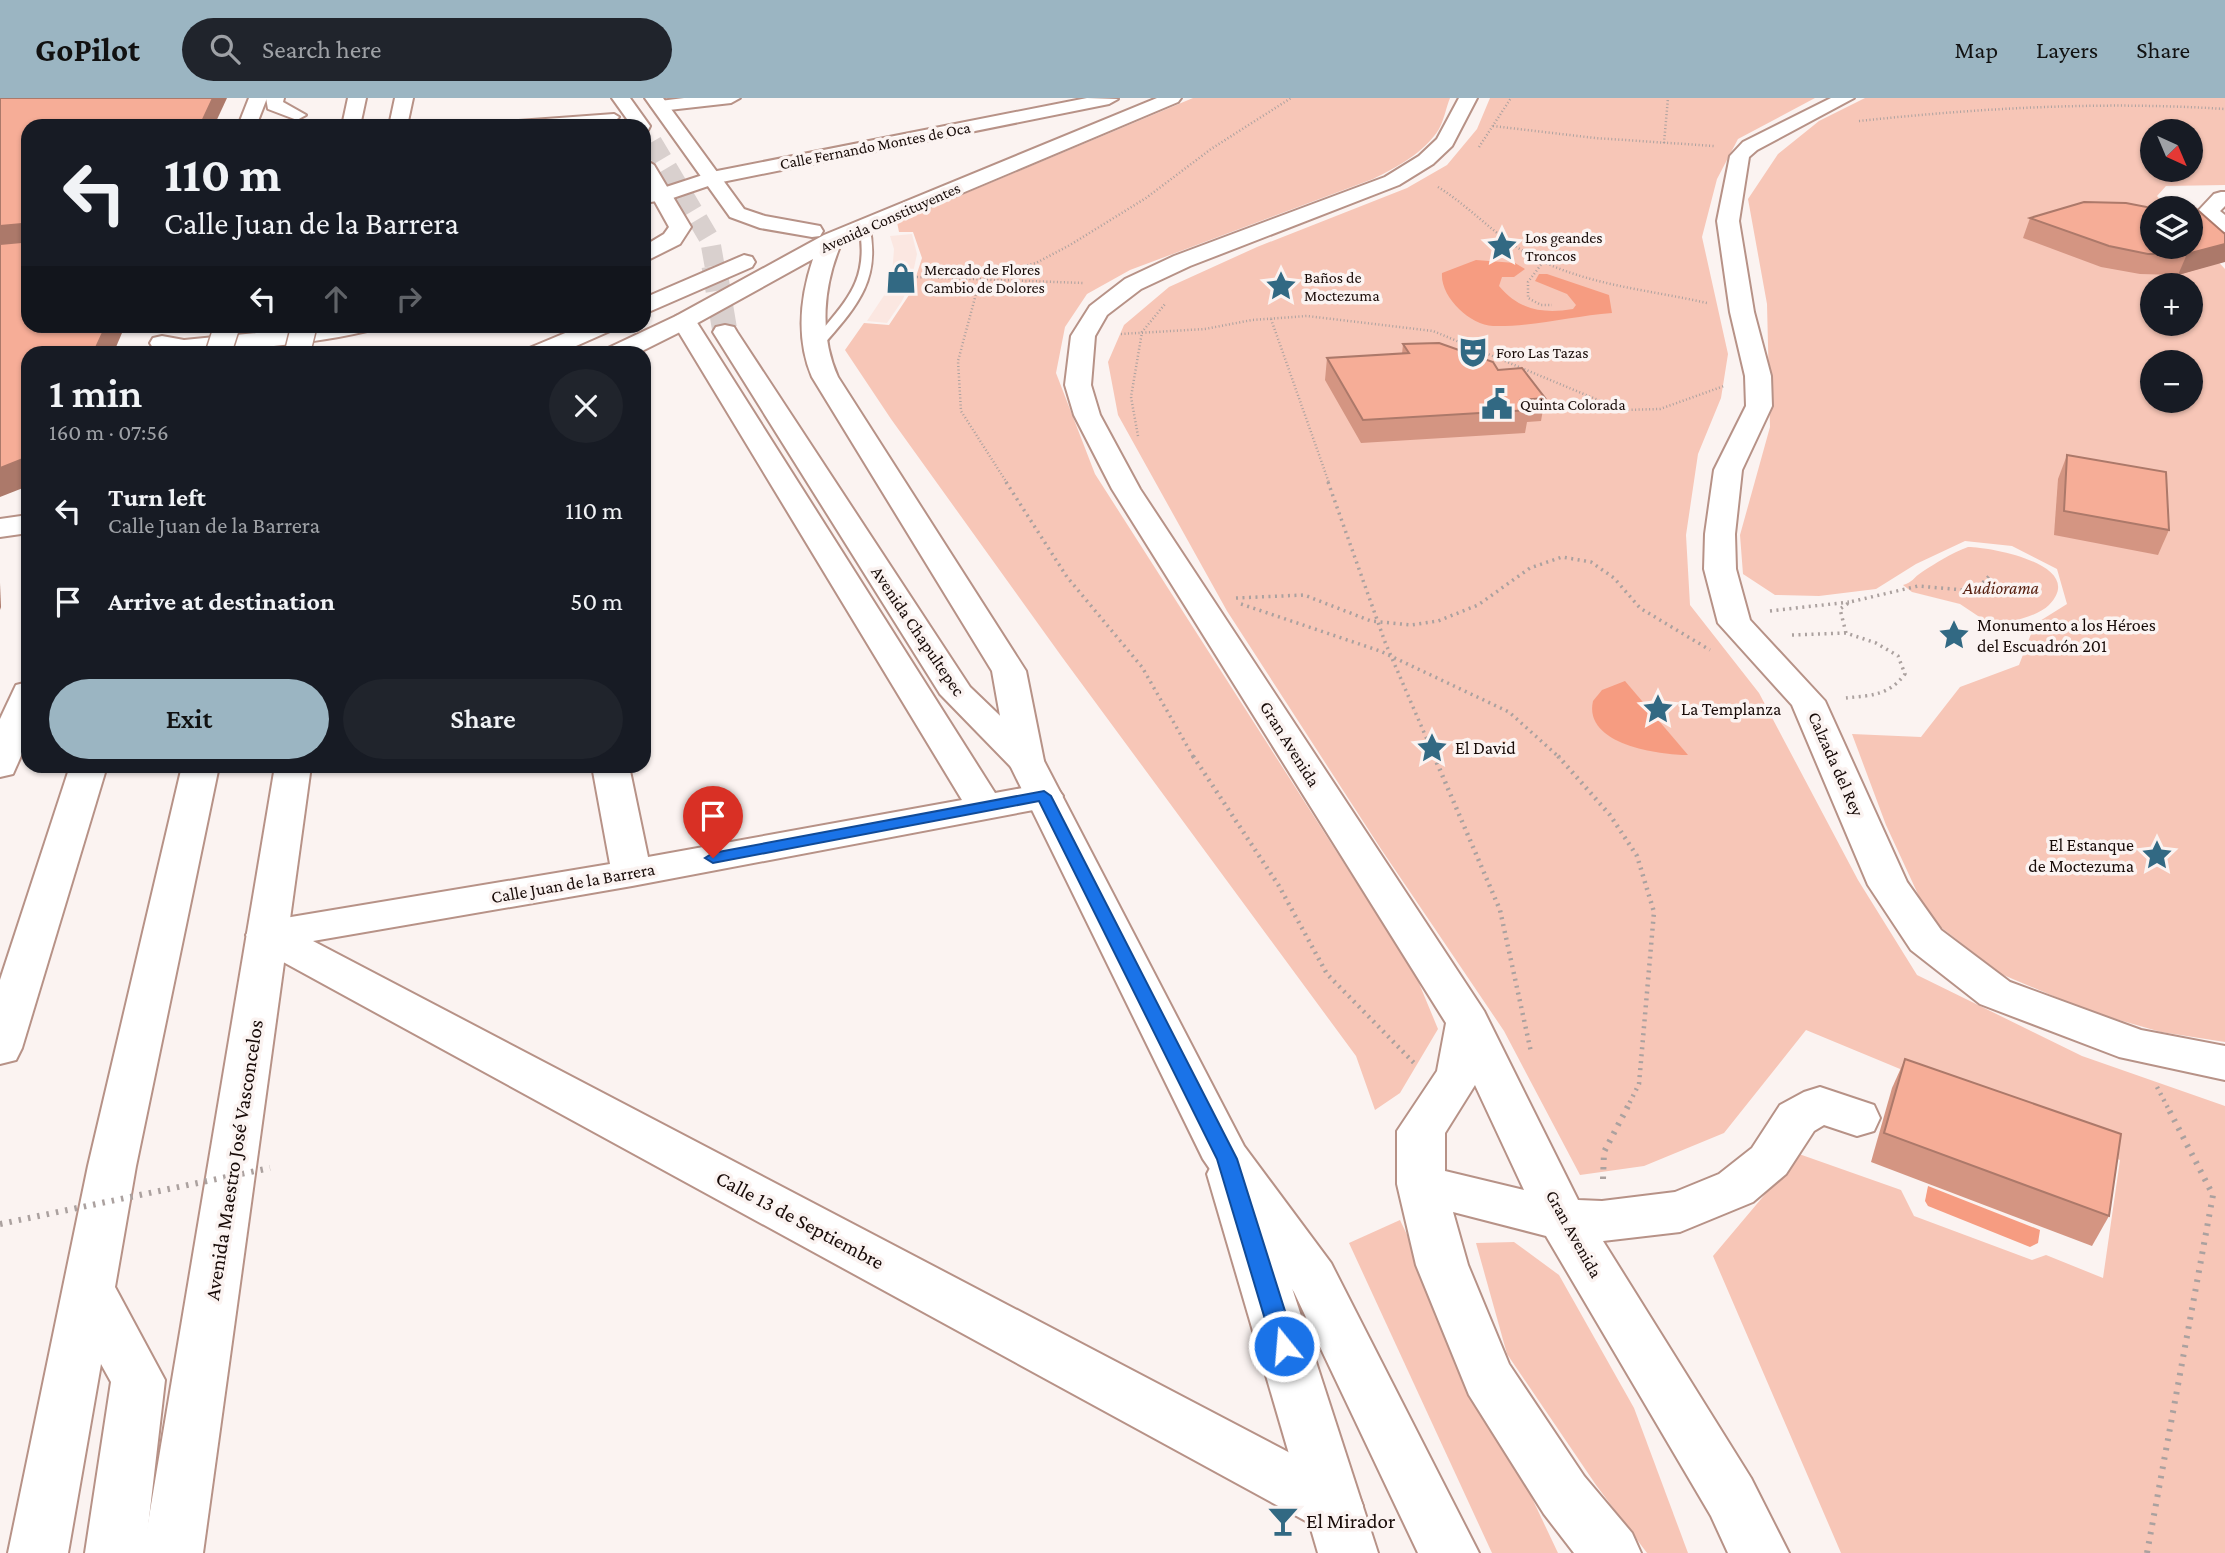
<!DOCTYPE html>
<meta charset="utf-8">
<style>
:root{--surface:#171b24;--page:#20242c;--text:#f1f3f6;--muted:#9ea1a6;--accent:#9bb5c2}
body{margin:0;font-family:"Crimson Pro",serif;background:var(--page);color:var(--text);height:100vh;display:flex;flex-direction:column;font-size:26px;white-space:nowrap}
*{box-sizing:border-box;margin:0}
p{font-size:23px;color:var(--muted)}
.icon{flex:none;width:38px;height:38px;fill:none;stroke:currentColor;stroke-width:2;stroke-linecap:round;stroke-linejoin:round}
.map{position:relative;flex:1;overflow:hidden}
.panel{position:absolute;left:21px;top:248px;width:630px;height:427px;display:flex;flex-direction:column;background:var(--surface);border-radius:21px;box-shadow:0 2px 5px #0004}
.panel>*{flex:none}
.top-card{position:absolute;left:21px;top:21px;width:630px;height:214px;border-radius:21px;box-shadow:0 2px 5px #0004;background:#171b24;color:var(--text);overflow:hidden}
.needle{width:46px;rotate:136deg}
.buttons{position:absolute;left:2140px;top:21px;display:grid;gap:14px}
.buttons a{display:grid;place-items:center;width:63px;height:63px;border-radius:50%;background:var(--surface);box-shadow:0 2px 5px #0004;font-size:35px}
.pin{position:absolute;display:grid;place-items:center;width:60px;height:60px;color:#fff;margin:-72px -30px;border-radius:50% 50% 50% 0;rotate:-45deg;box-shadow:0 0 7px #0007}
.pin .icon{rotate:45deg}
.me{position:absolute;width:77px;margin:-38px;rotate:343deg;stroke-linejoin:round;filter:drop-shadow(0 0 5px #0008)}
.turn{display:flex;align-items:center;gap:24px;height:147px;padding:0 28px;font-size:32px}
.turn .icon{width:91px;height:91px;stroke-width:2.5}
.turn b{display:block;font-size:49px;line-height:60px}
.lanes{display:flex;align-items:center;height:66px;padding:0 28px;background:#0003;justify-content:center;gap:35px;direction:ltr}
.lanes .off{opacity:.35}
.round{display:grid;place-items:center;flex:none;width:74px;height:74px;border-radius:37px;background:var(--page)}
.headline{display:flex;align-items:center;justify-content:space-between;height:119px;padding:0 28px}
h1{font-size:42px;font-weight:600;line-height:52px}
.button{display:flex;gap:14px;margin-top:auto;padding:14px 28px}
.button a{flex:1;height:80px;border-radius:42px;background:var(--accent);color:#111;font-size:28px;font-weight:600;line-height:80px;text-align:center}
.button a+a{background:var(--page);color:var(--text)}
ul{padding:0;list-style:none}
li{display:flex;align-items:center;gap:21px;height:91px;padding:0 28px}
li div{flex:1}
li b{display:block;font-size:26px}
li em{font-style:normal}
header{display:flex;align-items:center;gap:42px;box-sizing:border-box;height:98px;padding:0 35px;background:var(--accent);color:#111}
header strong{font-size:33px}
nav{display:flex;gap:38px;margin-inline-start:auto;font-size:24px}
.search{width:490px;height:63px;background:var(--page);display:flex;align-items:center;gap:18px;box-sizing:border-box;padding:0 24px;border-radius:38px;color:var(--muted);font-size:26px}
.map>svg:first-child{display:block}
.built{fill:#fbe7e1}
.green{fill:#f7c6b7;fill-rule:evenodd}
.water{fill:#f69c81}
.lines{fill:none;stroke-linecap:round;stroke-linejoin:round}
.secondary-tunnel-far1{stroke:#d9d0ce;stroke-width:20;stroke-dasharray:20 10;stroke-linecap:butt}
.secondary-tunnel{stroke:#d9d0ce;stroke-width:25;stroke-dasharray:25 13;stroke-linecap:butt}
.lane-casing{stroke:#b79287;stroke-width:4}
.street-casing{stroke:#b79287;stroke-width:4}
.secondary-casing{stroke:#b79287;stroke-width:4}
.primary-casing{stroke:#b79287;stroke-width:4}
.highway-casing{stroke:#b79287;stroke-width:4}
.path-far3{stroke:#aba19f;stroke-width:2.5;stroke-dasharray:1 2.5;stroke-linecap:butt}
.path-far2{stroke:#aba19f;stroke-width:3.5;stroke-dasharray:2 4.5;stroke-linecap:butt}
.path-far1{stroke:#aba19f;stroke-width:4.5;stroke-dasharray:2 5;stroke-linecap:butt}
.path{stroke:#aba19f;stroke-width:6;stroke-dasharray:2.5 7;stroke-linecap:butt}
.lane{fill:#fff;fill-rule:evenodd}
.street{fill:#fff;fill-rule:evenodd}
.secondary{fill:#fff;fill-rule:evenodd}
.primary{fill:#fff;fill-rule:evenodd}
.highway{fill:#fff;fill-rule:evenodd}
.highway-bridge-casing{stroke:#b79287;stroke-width:28;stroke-linecap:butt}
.path-bridge{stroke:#aba19f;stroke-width:6;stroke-dasharray:2.5 7;stroke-linecap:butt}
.highway-bridge{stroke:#fff;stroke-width:25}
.wall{fill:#d49582}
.shaded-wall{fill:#ac796a}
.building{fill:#f6ad97;stroke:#ac796a;stroke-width:2}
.route{fill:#1a73e8;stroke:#114b97;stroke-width:2}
.labels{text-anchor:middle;stroke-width:7;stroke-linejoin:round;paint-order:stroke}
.far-street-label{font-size:16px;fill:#180b08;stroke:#fbf3f1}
.far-poi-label{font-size:16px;fill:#180b08;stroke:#fbf3f1;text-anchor:start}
.park-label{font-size:18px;font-style:italic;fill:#551d0d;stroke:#fbf3f1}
.poi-label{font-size:18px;fill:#180b08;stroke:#fbf3f1;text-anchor:start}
.street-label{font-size:18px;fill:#180b08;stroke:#fbf3f1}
.near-street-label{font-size:21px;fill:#180b08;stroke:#fbf3f1}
.near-poi-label{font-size:21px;fill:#180b08;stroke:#fbf3f1;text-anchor:start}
</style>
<header>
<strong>GoPilot</strong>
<div class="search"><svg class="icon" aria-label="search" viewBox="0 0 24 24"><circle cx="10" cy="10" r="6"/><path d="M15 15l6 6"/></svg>Search here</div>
<nav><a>Map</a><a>Layers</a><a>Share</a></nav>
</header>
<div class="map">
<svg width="2225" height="1455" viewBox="0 0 2225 1455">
<rect width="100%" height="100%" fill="#fbf3f1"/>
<polygon class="built" points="912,136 917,156 911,184 902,203 887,225 867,223 885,196 892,177 894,151 890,138"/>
<g class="green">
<path d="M1193,0H1450C1446,10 1444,22 1439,31C1424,55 1397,69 1373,81L1130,172L1087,196L1065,229L1056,275L1095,376L1416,878L1438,931L1400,995L1375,1012L1356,958L1062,559L891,321L845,252L864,225L889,227L911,194L922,160L913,134H899L897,124Z"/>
<polygon points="1490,0 1815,0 1738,41 1717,81 1702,139 1728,256 1721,300 1698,356 1686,437 1690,507 1759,595 1858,782 1917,877 2082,958 2225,1008 2225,1455 1841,1455 1713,1158 1799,1056 1901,1092 1914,1118 2032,1162 2046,1157 2103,1180 2120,1062 1806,932 1724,1035 1644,1068 1580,1077 1504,933 1381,751 1227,513 1118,317 1108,264 1124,227 1169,189 1257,149 1407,90 1447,67 1477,31"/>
<path d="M1865,0H2225V87L2166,88L2157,98L2167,110H2152V149H2191V135L2225,171V944L2161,934L2091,914L2001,876L1929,820L1886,727L1852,636L1921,639L1960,589L2019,567L2035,526L2067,506L2057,471L2012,448L1965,443L1916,466L1876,491L1819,498L1775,497L1743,476L1740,437L1770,329L1767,206L1748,101L1778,56L1819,23ZM2152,33H2191V72H2152ZM2152,187H2191V226H2152ZM2152,264H2191V303H2152Z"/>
<path d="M1968,449C1991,449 2088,467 2049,507C2037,519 2009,524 1993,528L1960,506L1912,494L1903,487C1912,485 1914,479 1922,474C1936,465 1951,455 1968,449Z"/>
<polygon points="1400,1122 1558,1455 1492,1455 1349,1145"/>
<polygon points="1514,1144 1559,1177 1634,1310 1688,1455 1647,1455 1596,1387 1507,1256 1476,1145"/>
</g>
<g class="water">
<path d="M1476,162L1515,165L1525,171L1514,179H1502L1499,188C1519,212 1543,216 1573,211L1576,207L1567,196L1535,183L1539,176H1547L1609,197L1612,215C1573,218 1533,229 1493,228C1470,227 1440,199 1442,175Z"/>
<path d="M1625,583L1688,657C1660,657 1583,647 1593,603L1602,592Z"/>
<polygon points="1928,1088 2040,1132 2038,1145 2030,1149 1928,1108 1925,1103"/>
</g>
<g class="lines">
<polyline class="secondary-tunnel-far1" points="652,44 710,142 715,170"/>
<polyline class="secondary-tunnel" points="714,168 725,234"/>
<defs>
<g id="lane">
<polygon points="614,16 619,19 617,21 527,28 484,28 489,25"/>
<path d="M864,124L869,127C882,185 854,211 818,253H810L808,250C841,206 871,188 859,127Z"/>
</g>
<g id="street">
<polygon points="684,0 740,0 731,5 660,13 651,8 660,3"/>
<polygon points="1087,0 1118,1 1109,6 717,85 670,101 644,105 644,93 660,91 712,74"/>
<path d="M1459,0H1477L1452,48L1433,66L1399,87L1190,168L1141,191L1107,217L1095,238L1091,287L1100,317L1140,391L1484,913L1578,1102L1602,1103L1675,1094L1719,1076L1752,1050L1780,1007L1804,994L1820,989L1874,1007L1880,1020L1874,1033L1857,1038L1824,1027L1814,1033L1786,1076L1753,1104L1680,1134L1603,1143L1751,1380L1789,1455H1728L1711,1418L1546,1138L1453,1114L1468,1167L1509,1266L1584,1378L1632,1435L1641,1455H1574L1544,1416L1469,1297L1416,1167L1397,1086V1033L1437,973L1446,925L1112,391L1074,317L1065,287L1071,238L1090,208L1125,181L1174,158L1385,79L1419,58L1437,41ZM1475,987L1524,1092L1445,1073V1035Z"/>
<polygon points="1831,0 1854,0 1757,52 1749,59 1739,123 1754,214 1771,278 1772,308 1742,372 1735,436 1736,471 1750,522 1825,603 1907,784 1941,832 2010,884 2141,932 2225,948 2225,982 2119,959 1980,906 1911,852 1868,787 1792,607 1718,525 1704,471 1705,436 1714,372 1746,308 1745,278 1730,214 1717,123 1730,58 1743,44"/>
<polygon points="2221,94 2225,94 2225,108 2220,113 2225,117 2225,134 2217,133 2198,113 2214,96"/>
<polygon points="684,216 692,218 696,223 995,695 1044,686 1057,690 1063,698 1057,706 1044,710 632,788 313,843 1355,1389 1363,1408 1355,1427 1334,1436 1313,1427 252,847 246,837 252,827 267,823 610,766 592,668 629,668 648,759 962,702 672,223 676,218"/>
</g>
<g id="secondary">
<polygon points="249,0 267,0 256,28 238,28"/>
<polygon points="395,0 413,0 407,28 389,28"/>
<polygon points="612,0 630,0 650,28 648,32 644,33 644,28 632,28"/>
<polygon points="645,0 663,0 744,111 765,118 820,128 823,133 820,138 812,139 760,130 730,119"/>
<polygon points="644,61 654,67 691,129 680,146 644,164 644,148 664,136 669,129 644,84"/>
<polygon points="725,227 734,229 737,234 970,589 1039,655 1044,663 1039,671 1026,674 1013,671 940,596 713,234 716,229"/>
<path d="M330,228H370L367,233C329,242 293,246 255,250C220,253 187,259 153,250L150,245L153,240L162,238L184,242Z"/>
<polygon points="28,584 28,642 13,676 0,679 0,621 16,587"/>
<polygon points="275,668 311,668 203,1455 143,1455"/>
<polygon points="1231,1057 1248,1062 1255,1076 1378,1455 1318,1455 1207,1076 1214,1062"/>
</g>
<g id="primary">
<path d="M1157,0H1181L1178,4L841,146C823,188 819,237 838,279L1026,573L1044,663L1244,1048L1331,1165L1479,1455H1418L1294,1194L1203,1061L1008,663L992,573L812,279C796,241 800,200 813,161L692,228L636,256H603L606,251L676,218L824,137Z"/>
<polygon points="744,157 752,159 755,164 752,169 644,216 644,200"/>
<polygon points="582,228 613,228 610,233 558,256 524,256 527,251"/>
<polygon points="28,417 28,435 0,439 0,421"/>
</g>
<g id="highway">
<polygon points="266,0 284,0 283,4 306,17 297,22 268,11"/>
<polygon points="348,0 366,0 360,28 342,28"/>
<polygon points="70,668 107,668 22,950 16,962 0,966 0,882"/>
<polygon points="182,668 219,668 136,1068 115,1189 165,1282 145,1455 85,1455 111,1284 101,1266 68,1455 8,1455 88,1068"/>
</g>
</defs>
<use href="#lane" class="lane-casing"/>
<use href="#street" class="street-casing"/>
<use href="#secondary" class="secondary-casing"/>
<use href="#primary" class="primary-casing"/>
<use href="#highway" class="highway-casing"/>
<g class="path-far3">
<path d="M1859,23C1981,10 2102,3 2225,11"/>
<polyline points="1493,28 1595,40 1714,48"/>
<polyline points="1664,45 1668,0"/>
<polyline points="1479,49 1511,0"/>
<path d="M1438,89C1469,108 1493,136 1525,154C1580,187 1646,191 1707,205"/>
<polyline points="1543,164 1528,184 1528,200 1541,207 1552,207"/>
<polyline points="889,178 1083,185"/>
<polyline points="1271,221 1329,385"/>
<polyline points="1121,236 1205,231 1252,222 1307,218 1433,233 1622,312 1660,311 1724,288"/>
<polyline points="1138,338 1131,299 1142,234 1165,206"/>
<polyline points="1007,385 961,313 958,263 980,181 1036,165 1070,147 1146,100 1211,51 1291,0"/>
</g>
<g class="path-far2">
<polyline points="1006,384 1067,479 1142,569 1194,660"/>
<polyline points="1328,384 1385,544 1435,660"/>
<polyline points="1236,500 1304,497 1371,523 1411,527 1438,523 1478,507 1530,470 1562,459 1591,464 1614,480 1640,510 1710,552"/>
<polyline points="1241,506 1380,553 1509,614 1560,660"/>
<polyline points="1770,513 1849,504"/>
<polyline points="1846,535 1840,511 1850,504 1918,488 1975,493 1991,476"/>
<path d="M1792,537L1846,535L1876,545L1898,558L1905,576C1888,598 1872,597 1846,600"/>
</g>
<g class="path-far1">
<polyline points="1193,658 1279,788 1327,876 1416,967"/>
<polyline points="1434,658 1500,812 1531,954"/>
<polyline points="1558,658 1610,717 1637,758 1654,814 1639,986 1627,1010"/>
<polyline points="2157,989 2168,1010"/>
</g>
<g class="path">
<polyline points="1603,1081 1604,1054 1628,1008"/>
<polyline points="2147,1455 2213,1097 2167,1008"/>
</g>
<use href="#lane" class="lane"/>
<use href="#street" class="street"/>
<use href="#secondary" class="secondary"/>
<use href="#primary" class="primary"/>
<use href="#highway" class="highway"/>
<defs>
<g id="highway-bridge">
<polyline points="218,256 227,228"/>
<polyline points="297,256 304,228"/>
</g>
</defs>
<use href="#highway-bridge" class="highway-bridge-casing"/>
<polyline class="path-bridge" points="0,1126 270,1070"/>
<use href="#highway-bridge" class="highway-bridge"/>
</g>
<g class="wall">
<polygon points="2030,120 2225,136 2225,163 2178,177 2140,176 2101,169 2023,140"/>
<polygon points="1403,246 1498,272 1545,300 1541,323 1527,324 1525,335 1361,345 1325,282 1327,260 1402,256"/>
<polygon points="2067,357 2169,432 2158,457 2054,437 2058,381"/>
<polygon points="1905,961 2109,1118 2092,1148 1871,1064 1892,990"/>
</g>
<g class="shaded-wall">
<polygon points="213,0 227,0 214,28 200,28"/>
<polygon points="21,126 28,143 0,150 0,128"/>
<polygon points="2225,146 2225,164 2178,177 2187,156"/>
<polygon points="106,228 125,228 113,256 93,256"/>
<polygon points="28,359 28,388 0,399 0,370"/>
<polygon points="0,485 1,509 0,512"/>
</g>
<g class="building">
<polygon points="0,0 213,0 200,28 28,28 28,228 106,228 93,256 28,256 28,359 0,370 0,146 21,144 21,126 0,128"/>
<polygon points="2084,104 2126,105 2152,110 2152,149 2191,149 2191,110 2161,110 2192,107 2225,136 2225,146 2187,156 2148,156 2109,148 2030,120"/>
<polygon points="1439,245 1493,264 1498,272 1522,270 1545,300 1521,302 1529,312 1363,322 1327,260 1409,255 1403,246"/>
<polygon points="2067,357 2166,374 2169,432 2064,413"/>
<polygon points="1905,961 2121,1036 2109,1118 1884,1035"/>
</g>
<polygon class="route" points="1044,693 1051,698 1237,1061 1296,1248 1292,1255 1284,1257 1277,1255 1273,1248 1217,1061 1039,703 713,765 705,760 713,755"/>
<defs>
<symbol id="sight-bare" viewBox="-9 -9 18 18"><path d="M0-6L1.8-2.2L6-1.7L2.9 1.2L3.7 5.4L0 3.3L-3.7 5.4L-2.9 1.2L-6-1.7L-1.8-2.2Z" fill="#326983" stroke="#fbf3f1" stroke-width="2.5" paint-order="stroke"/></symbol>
<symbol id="shop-bare" viewBox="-9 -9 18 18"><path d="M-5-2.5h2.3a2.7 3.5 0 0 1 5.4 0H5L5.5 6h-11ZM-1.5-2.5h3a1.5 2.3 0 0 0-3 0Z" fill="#326983" stroke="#fbf3f1" stroke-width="2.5" paint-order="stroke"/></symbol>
<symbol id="theatre-bare" viewBox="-9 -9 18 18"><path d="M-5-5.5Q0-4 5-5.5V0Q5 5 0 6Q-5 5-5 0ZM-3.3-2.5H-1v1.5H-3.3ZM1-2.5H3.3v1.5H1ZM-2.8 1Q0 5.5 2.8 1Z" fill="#326983" stroke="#fbf3f1" stroke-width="2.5" paint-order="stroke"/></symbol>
<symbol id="civic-bare" viewBox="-9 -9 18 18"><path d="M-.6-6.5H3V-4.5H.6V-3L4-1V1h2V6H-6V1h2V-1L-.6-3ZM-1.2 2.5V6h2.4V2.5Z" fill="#326983" stroke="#fbf3f1" stroke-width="2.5" paint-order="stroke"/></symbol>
<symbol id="bar-bare" viewBox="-9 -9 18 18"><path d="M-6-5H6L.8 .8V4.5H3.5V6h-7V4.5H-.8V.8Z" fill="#326983" stroke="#fbf3f1" stroke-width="2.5" paint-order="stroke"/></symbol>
</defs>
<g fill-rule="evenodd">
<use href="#sight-bare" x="1480" y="126" width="44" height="44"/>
<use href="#shop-bare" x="879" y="158" width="44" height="44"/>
<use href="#sight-bare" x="1259" y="166" width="44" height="44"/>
<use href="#theatre-bare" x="1451" y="232" width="44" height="44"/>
<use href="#civic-bare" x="1475" y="284" width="44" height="44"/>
<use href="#sight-bare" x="1932" y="515" width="44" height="44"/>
<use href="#sight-bare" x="1636" y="589" width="44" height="44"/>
<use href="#sight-bare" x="1410" y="628" width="44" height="44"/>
<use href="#sight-bare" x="2135" y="735" width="44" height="44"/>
<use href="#bar-bare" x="1261" y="1401" width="44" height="44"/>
</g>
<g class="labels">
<g class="far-street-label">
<text transform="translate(875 47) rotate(-11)" y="6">Calle Fernando Montes de Oca</text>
<text transform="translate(890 119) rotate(-24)" y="6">Avenida Constituyentes</text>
</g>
<g class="far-poi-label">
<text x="1525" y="145">Los geandes<tspan x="1525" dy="18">Troncos</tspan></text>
<text x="924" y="177">Mercado de Flores<tspan x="924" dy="18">Cambio de Dolores</tspan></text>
<text x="1304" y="185">Baños de<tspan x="1304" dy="18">Moctezuma</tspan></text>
<text x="1496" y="260">Foro Las Tazas</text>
<text x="1520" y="312">Quinta Colorada</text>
</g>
<g class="park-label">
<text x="2001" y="496">Audiorama</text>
</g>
<g class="poi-label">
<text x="1977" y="533">Monumento a los Héroes<tspan x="1977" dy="21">del Escuadrón 201</tspan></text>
<text x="1681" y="617">La Templanza</text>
<text x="1455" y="656">El David</text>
<text x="2134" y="753" text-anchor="end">El Estanque<tspan x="2134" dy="21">de Moctezuma</tspan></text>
</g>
<g class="street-label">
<text transform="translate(918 533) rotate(56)" y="6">Avenida Chapultepec</text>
<text transform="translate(1290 646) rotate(58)" y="6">Gran Avenida</text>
<text transform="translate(1836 666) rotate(66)" y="6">Calzada del Rey</text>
<text transform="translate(573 785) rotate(-10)" y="6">Calle Juan de la Barrera</text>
<text transform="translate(1574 1136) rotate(61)" y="6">Gran Avenida</text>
</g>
<g class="near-street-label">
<text transform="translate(234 1062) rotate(-81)" y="7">Avenida Maestro José Vasconcelos</text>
<text transform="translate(800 1122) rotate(28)" y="7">Calle 13 de Septiembre</text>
</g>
<g class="near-poi-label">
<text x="1306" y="1430">El Mirador</text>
</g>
</g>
</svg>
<div class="buttons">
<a><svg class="needle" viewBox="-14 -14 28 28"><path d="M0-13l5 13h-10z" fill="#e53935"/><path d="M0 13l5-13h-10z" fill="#9ea1a6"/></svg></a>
<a><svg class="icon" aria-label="layers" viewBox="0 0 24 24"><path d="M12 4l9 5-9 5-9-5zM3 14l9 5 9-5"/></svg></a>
<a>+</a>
<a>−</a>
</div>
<div class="pin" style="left:713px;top:760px;background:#d93025"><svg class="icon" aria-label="arrive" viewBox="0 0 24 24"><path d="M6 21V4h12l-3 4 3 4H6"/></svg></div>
<svg class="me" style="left:1284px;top:1248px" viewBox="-20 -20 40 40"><circle r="17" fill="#1a73e8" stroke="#fff" stroke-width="3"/><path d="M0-11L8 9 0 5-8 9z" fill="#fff"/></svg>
<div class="top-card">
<div class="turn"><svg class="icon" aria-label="left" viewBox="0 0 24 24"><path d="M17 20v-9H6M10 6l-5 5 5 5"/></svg><div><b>110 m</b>Calle Juan de la Barrera</div></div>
<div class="lanes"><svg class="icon" aria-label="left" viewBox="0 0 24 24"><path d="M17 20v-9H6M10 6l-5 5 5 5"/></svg><svg class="icon off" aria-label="ahead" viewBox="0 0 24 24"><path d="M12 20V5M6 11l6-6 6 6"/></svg><svg class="icon off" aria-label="right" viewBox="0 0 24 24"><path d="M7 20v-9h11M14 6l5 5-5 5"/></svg></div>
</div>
<section class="panel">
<div class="headline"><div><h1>1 min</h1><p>160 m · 07:56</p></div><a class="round"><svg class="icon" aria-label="close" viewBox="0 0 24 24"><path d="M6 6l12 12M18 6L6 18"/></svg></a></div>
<ul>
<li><svg class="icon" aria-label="left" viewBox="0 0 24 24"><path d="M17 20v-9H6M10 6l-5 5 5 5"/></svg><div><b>Turn left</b><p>Calle Juan de la Barrera</p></div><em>110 m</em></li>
<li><svg class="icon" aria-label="arrive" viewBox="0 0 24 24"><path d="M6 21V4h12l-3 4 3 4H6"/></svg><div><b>Arrive at destination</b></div><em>50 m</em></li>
</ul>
<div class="button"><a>Exit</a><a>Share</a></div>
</section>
</div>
